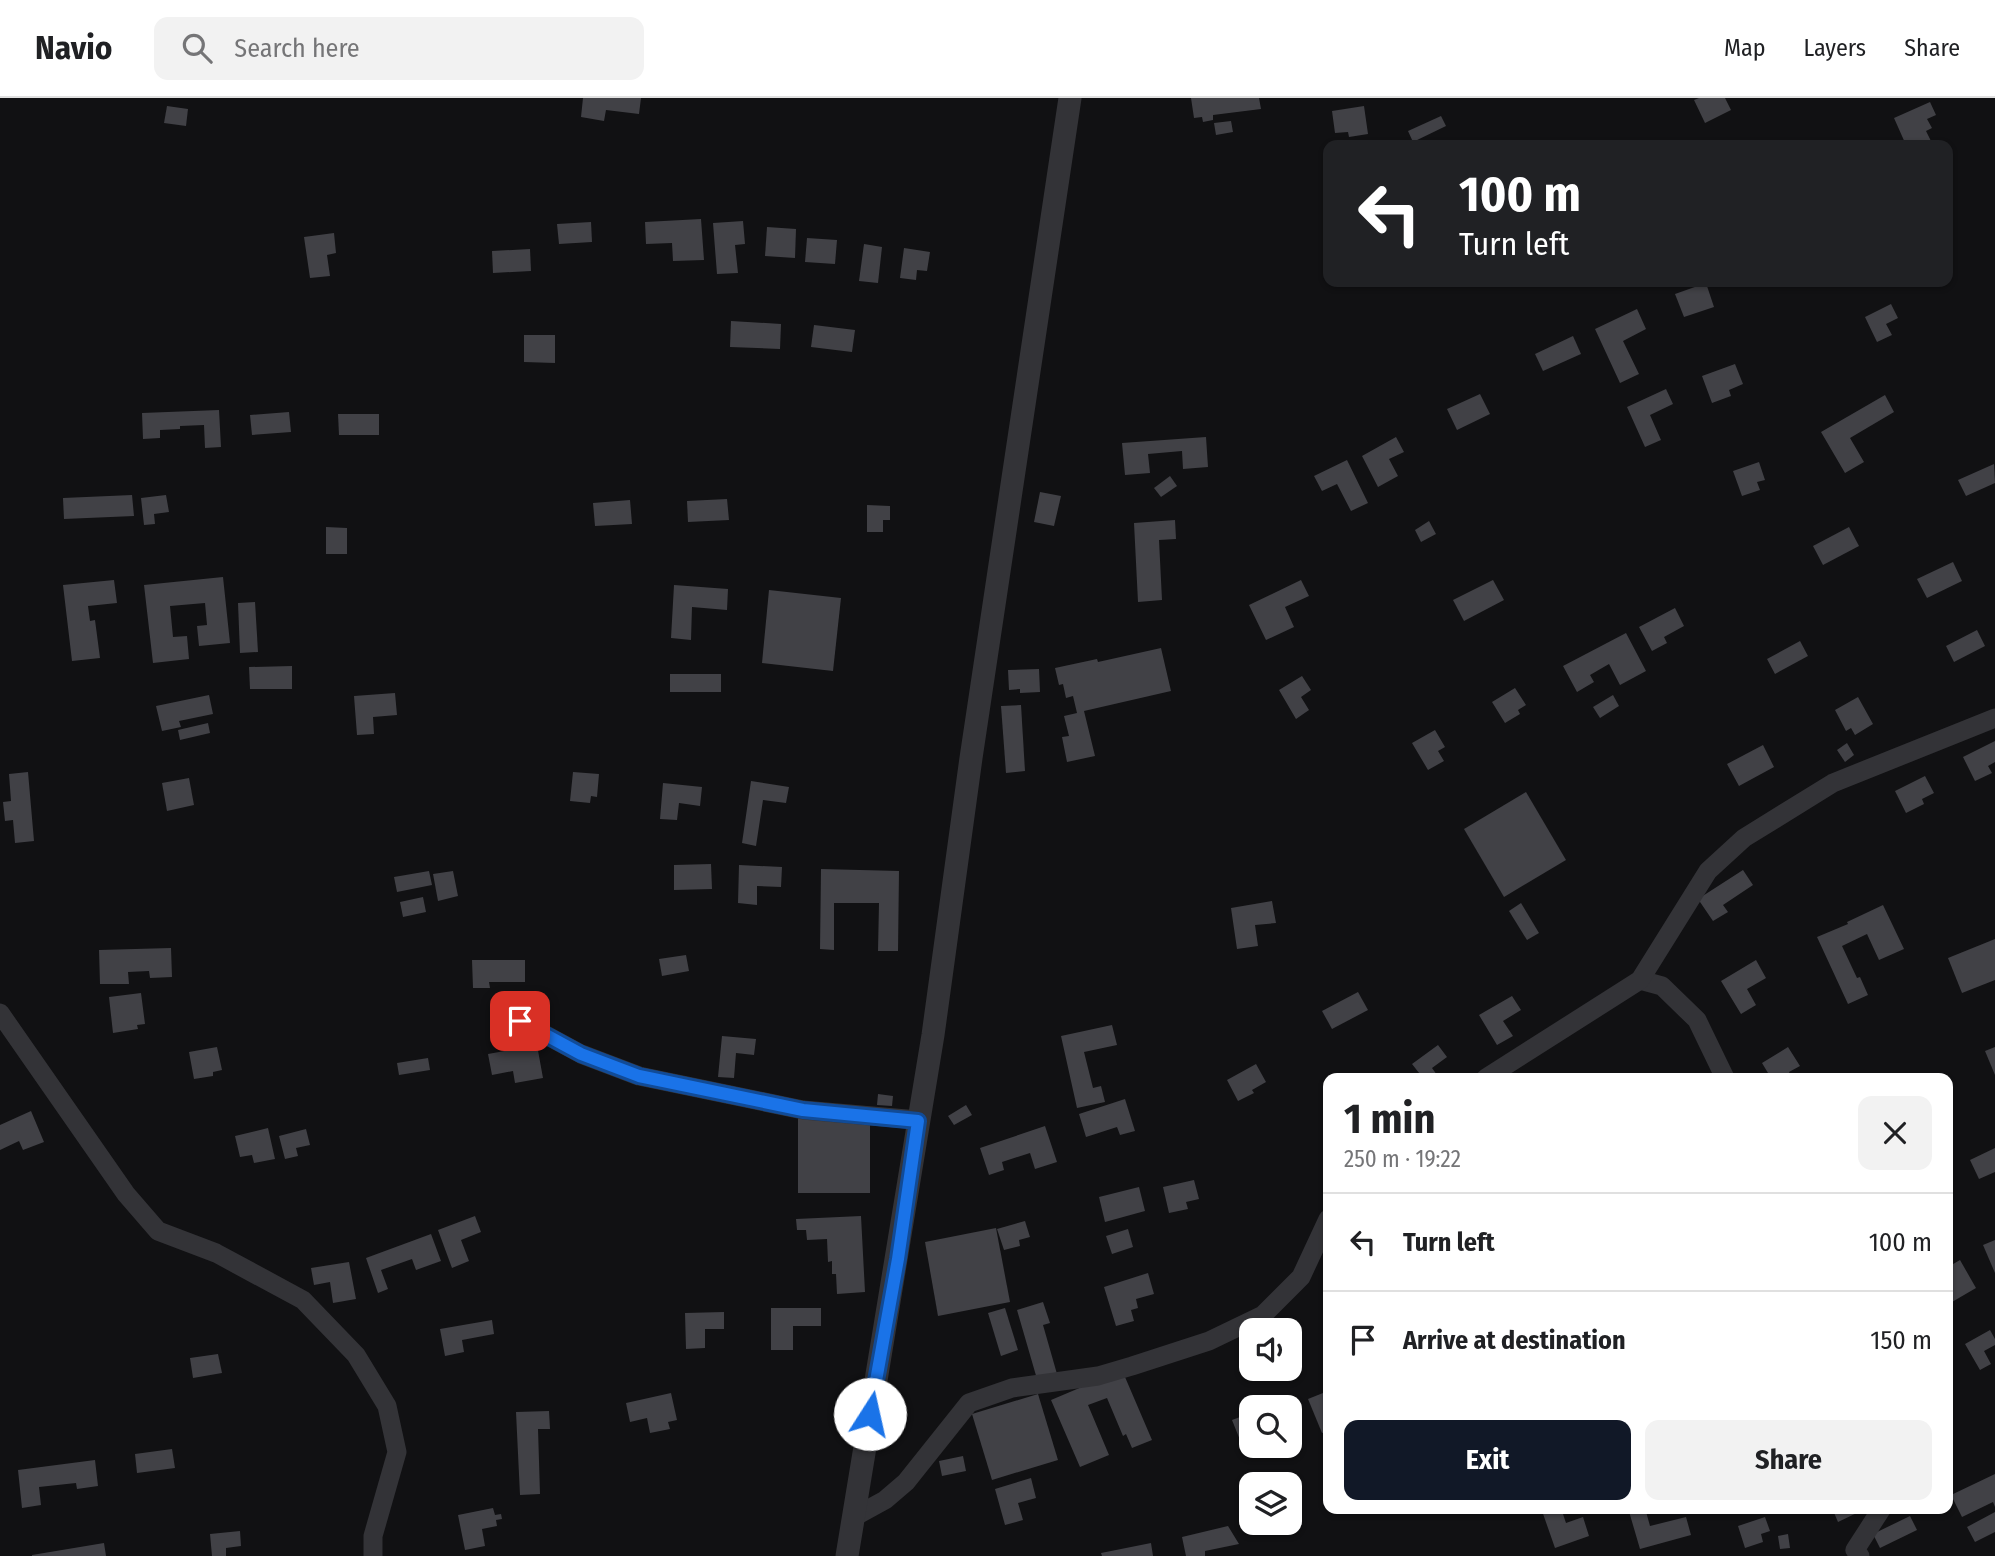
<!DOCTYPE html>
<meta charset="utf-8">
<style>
:root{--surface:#fff;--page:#f2f2f2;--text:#202124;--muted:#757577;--line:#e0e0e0;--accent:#111827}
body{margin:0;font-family:"Fira Sans Condensed",sans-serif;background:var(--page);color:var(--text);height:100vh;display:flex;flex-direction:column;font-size:26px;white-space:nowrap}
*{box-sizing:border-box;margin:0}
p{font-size:23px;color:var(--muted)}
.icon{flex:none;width:38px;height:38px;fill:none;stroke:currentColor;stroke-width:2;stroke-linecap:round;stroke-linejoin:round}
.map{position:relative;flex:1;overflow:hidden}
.details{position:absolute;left:1323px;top:975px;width:630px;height:441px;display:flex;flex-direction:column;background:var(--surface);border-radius:14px;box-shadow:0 2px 5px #0004}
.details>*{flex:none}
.hud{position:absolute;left:1323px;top:42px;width:630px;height:147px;border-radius:14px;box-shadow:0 2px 5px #0004;background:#202124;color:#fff;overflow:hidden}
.buttons{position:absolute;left:1239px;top:1220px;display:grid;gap:14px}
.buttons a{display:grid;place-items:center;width:63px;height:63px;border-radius:14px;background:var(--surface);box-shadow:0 2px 5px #0004;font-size:35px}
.pin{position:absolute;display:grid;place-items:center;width:60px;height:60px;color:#fff;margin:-30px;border-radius:14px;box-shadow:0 4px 10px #0006}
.me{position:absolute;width:77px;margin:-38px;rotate:10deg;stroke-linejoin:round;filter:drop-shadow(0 0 5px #0008)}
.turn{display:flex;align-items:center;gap:24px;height:147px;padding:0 21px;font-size:32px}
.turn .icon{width:91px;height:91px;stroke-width:2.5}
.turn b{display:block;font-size:49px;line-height:60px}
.round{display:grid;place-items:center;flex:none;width:74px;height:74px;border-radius:14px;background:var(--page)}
.summary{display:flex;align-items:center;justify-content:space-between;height:119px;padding:0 21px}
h1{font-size:42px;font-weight:700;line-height:52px}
.cta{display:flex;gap:14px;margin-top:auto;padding:14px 21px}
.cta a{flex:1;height:80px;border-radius:14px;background:var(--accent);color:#fff;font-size:28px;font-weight:700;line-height:80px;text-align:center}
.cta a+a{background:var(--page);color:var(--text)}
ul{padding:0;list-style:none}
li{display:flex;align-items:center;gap:21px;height:98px;padding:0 21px;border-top:2px solid var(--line)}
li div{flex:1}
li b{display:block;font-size:26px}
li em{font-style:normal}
header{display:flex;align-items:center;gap:42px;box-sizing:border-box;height:98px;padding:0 35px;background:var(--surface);border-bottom:2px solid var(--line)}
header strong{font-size:33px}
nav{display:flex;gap:38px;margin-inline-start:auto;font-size:24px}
.search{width:490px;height:63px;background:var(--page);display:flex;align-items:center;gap:18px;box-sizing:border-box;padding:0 24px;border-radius:14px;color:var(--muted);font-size:26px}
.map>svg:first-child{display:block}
.building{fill:#414146}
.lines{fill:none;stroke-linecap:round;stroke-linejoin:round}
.minor{stroke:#333337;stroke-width:19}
.tertiary{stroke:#333337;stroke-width:23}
.route-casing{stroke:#114b97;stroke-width:18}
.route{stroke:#1a73e8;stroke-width:12}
</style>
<header>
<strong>Navio</strong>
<div class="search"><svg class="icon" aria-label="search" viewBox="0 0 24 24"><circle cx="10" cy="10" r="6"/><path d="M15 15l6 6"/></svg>Search here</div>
<nav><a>Map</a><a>Layers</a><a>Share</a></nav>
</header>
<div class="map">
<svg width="1995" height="1458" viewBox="0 0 1995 1458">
<rect width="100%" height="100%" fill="#111113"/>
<g class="building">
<polygon points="583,0 641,0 639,16 606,12 604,23 581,19"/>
<polygon points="1191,0 1259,0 1261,11 1213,17 1213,22 1203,24 1202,19 1194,20"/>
<polygon points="1699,0 1725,0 1731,12 1705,25 1694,2"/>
<polygon points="1930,4 1936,17 1927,21 1932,30 1926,33 1932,45 1906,47 1894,20"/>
<polygon points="167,8 188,11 186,28 164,25"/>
<polygon points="1364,8 1368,36 1349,39 1348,34 1335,35 1332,13"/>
<polygon points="1441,18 1446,28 1413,44 1408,33"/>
<polygon points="1231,23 1233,34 1216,37 1214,25"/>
<polygon points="701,121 704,162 673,163 672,145 646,146 645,124"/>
<polygon points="743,123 745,146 735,147 738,175 717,176 713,125"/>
<polygon points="591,124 592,144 559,146 557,126"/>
<polygon points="767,129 796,131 795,160 765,158"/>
<polygon points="334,135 336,155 327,157 330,178 310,180 304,139"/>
<polygon points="807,140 837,142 835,166 805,164"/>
<polygon points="864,146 882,149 878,185 859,183"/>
<polygon points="904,150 930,154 927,173 917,172 916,182 900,180"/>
<polygon points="530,151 531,173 493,175 492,153"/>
<polygon points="1706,185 1714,209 1684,219 1675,196"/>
<polygon points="1891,206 1898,220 1886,226 1892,237 1877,244 1865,219"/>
<polygon points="1637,211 1646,231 1623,243 1639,276 1620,285 1595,231"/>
<polygon points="731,223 781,226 780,251 730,249"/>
<polygon points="814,227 855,232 852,254 811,249"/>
<polygon points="524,237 555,237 555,265 524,264"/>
<polygon points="1573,238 1581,256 1543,273 1535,256"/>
<polygon points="1735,266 1743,286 1729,292 1731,298 1712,305 1702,278"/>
<polygon points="1666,291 1673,306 1650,317 1661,342 1645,349 1627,309"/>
<polygon points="1480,296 1490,316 1457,332 1447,311"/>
<polygon points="1885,297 1894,314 1850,340 1864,364 1845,375 1821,334"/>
<polygon points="219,312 221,349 205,350 204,327 180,328 180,331 160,332 160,340 143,341 142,315"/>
<polygon points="289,314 291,334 252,337 250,317"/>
<polygon points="338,316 379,316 379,337 339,337"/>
<polygon points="1206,339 1208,369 1183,371 1182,353 1148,356 1150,375 1125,377 1122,345"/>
<polygon points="1396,339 1404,354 1389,361 1398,378 1378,389 1362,358"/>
<polygon points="1347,362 1368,405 1351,413 1337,386 1322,393 1314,378"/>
<polygon points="1759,364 1765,382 1757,384 1760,392 1742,398 1733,373"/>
<polygon points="1994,366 1995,385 1966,398 1958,382"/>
<polygon points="1170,378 1177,388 1161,399 1154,390"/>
<polygon points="1040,394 1061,398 1054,428 1034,424"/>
<polygon points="132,397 134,418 64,421 63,400"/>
<polygon points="166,397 169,414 154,416 155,426 144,427 141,400"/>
<polygon points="727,401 729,422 688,424 687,403"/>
<polygon points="630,402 632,426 595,428 593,405"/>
<polygon points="867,407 890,408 890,422 883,422 883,434 867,434"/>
<polygon points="1175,422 1176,441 1159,442 1162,502 1138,504 1134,425"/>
<polygon points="1429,423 1436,436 1421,444 1415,432"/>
<polygon points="326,429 347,430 347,456 326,456"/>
<polygon points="1849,429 1859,448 1823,467 1813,448"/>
<polygon points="1953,464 1962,483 1927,500 1917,481"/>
<polygon points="223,479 230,545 199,548 197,528 207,527 205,505 170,508 173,539 187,538 189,561 153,565 144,487"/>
<polygon points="114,482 117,505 88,508 90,523 95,522 100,560 72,563 63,487"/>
<polygon points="1301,482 1309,498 1285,509 1294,529 1266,542 1249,507"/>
<polygon points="1493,482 1504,502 1464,523 1453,502"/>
<polygon points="674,487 728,491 727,512 692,509 691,542 671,540"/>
<polygon points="769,492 841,500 833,573 762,565"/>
<polygon points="255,504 258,554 240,555 238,505"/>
<polygon points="1675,510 1684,528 1664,539 1667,545 1652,553 1639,529"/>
<polygon points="1977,532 1985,548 1954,564 1946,548"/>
<polygon points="1626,535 1646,573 1620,587 1609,566 1590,577 1594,584 1577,594 1563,568"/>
<polygon points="1800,543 1808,558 1775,576 1767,561"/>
<polygon points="1161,550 1171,593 1084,613 1095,658 1067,664 1062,639 1069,638 1064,618 1077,615 1073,598 1066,600 1063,586 1059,587 1055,570 1097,561 1098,564"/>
<polygon points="292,568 292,591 250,591 249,569"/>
<polygon points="1039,571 1040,594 1020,595 1020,591 1009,592 1008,572"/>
<rect x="670" y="576" width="51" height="18"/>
<polygon points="1302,578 1311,592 1301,599 1309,612 1296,621 1279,592"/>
<polygon points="1515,590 1526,607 1518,612 1520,616 1505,625 1492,604"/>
<polygon points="395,595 397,617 373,619 374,636 357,637 354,598"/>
<polygon points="209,597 213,616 179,623 181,629 162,633 156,608"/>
<polygon points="1613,597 1619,608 1600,620 1593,609"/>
<polygon points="1858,599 1873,626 1855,637 1851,630 1846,633 1835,612"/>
<polygon points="1021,607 1025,673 1006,675 1001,608"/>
<polygon points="208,625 210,635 180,642 178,632"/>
<polygon points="1435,632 1445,649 1438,653 1444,663 1428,672 1412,645"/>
<polygon points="1995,643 1995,664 1988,668 1992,675 1975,683 1963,659"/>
<polygon points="1847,645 1854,657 1845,664 1837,652"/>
<polygon points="1763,647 1774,669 1739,688 1727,666"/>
<polygon points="28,674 34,743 15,745 13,722 5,723 3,704 11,703 9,676"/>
<polygon points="573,674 599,676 597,699 591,698 590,705 570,703"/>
<polygon points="1925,678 1934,695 1922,701 1924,706 1906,715 1895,693"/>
<polygon points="189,680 194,707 167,713 162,685"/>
<polygon points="751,683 789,689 786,705 763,702 756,748 742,745"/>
<polygon points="663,685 702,689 700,708 679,705 677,722 660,721"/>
<polygon points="1526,694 1566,762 1504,799 1464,731"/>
<polygon points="711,766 712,791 674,792 674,767"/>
<polygon points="739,767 782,769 781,789 757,788 757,807 738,805"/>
<polygon points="821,771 899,773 898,853 878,853 879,805 834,805 834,852 820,851"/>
<polygon points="1743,772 1753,787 1723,807 1728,814 1713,823 1698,801"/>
<polygon points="429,773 432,787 397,794 394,779"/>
<polygon points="453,773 458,798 438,803 433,776"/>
<polygon points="423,799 426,814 403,819 400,804"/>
<polygon points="1272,803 1276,825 1255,827 1258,848 1237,851 1231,810"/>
<polygon points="1521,805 1539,835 1527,842 1509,813"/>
<polygon points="1883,807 1904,851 1879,862 1867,836 1842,848 1857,880 1860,879 1868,897 1848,906 1817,839 1848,826 1847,824"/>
<polygon points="1995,841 1995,882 1962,895 1948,860"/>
<polygon points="171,850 172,879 150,880 149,873 128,874 129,886 100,886 99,852"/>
<polygon points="686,857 689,873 662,878 659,861"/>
<polygon points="472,862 525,862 525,884 489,884 490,890 473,890"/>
<polygon points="1756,862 1766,880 1747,891 1756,907 1741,916 1721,883"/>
<polygon points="1358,894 1368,912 1332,931 1322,913"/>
<polygon points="141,895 145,926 137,927 138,931 113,935 109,899"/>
<polygon points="1512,898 1521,912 1503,923 1513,938 1497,947 1479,917"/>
<polygon points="1112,927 1117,947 1084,954 1093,990 1101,988 1105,1004 1077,1010 1061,938"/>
<polygon points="722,938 756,941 754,957 736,955 734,980 718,979"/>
<polygon points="537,947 543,980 515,985 513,973 492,977 488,956"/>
<polygon points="1438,947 1447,959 1432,970 1437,977 1433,980 1423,980 1412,966"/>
<polygon points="217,949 222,972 213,974 213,978 194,981 189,954"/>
<polygon points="1788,949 1800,968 1789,974 1791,978 1787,980 1771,980 1762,965"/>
<polygon points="1995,949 1995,977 1985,953"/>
<polygon points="428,960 430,972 399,977 397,965"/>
<polygon points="1256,966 1266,984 1252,992 1254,995 1238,1003 1227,982"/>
<polygon points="878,996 893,998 892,1008 877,1007"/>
<polygon points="1125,1001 1135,1033 1120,1037 1117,1029 1086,1039 1079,1016"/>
<polygon points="966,1007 972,1017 954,1027 948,1018"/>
<polygon points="31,1013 44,1044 23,1052 19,1043 0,1052 0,1027"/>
<polygon points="798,1020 870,1021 870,1095 798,1095"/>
<polygon points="1045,1028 1057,1064 1035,1071 1030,1055 1002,1064 1004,1072 989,1077 980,1050"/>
<polygon points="268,1030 275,1061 254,1065 252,1057 240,1059 235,1038"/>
<polygon points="306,1031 310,1047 296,1050 298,1058 285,1061 279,1038"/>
<polygon points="1995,1050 1995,1074 1979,1081 1970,1062"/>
<polygon points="1194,1082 1199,1101 1186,1104 1188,1111 1169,1115 1163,1089"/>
<polygon points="1139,1089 1145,1113 1105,1124 1099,1099"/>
<polygon points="475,1118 481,1134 461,1142 469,1163 452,1170 438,1132"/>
<polygon points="861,1118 865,1194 837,1196 836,1176 832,1176 832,1163 828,1164 827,1141 807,1142 806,1132 797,1132 796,1121"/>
<polygon points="1025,1123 1030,1139 1019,1142 1020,1148 1004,1152 997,1131"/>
<polygon points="996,1130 1010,1204 938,1218 925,1144"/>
<polygon points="1128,1131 1133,1149 1112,1156 1106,1138"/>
<polygon points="431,1136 441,1163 416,1172 412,1161 381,1172 388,1191 378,1195 366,1160"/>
<polygon points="1995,1142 1995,1175 1983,1147"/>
<polygon points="1960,1162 1976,1190 1952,1204 1948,1196 1948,1169"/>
<polygon points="349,1164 356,1201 333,1205 330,1184 314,1187 311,1170"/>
<polygon points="1148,1175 1154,1196 1136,1201 1138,1210 1131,1212 1134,1223 1116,1228 1104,1189"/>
<polygon points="1043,1204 1050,1225 1043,1227 1057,1276 1037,1281 1017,1212"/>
<polygon points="771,1210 821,1210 821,1228 793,1228 793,1252 771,1252"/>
<polygon points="1005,1210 1018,1252 1001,1258 988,1215"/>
<polygon points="724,1214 724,1231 705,1231 705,1250 686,1251 685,1215"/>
<polygon points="492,1222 494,1236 462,1242 464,1254 445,1258 440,1231"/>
<polygon points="1990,1232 1995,1241 1995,1247 1984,1253 1991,1266 1980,1272 1965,1246"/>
<polygon points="218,1256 222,1275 193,1280 190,1260"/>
<polygon points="1122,1272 1152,1342 1132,1350 1126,1336 1123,1338 1107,1300 1088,1307 1109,1357 1080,1369 1051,1302"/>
<polygon points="1328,1293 1328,1333 1322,1335 1308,1301"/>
<polygon points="671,1295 677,1322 668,1324 670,1331 650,1335 647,1320 630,1324 626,1305"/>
<polygon points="1038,1296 1058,1362 992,1382 972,1316"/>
<polygon points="549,1313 550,1331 538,1331 540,1396 520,1397 516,1314"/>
<polygon points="1251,1315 1251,1343 1242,1347 1232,1322"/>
<polygon points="172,1351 175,1370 137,1375 135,1356"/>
<polygon points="963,1358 966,1373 942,1378 939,1363"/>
<polygon points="95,1362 98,1388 77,1391 76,1385 39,1389 41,1407 22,1410 18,1372"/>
<polygon points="1995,1376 1995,1409 1993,1404 1962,1419 1951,1397"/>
<polygon points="1031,1380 1036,1400 1018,1405 1023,1422 1005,1427 995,1391"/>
<polygon points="493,1410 495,1417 501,1416 502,1421 496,1422 497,1428 482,1431 485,1448 465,1452 458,1417"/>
<polygon points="1541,1410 1576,1410 1563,1416 1566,1425 1583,1419 1589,1438 1555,1450"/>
<polygon points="1628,1410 1645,1410 1650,1428 1686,1419 1691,1437 1640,1451"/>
<polygon points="1832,1410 1862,1410 1863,1412 1838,1424"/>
<polygon points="1995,1414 1995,1434 1975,1444 1967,1429"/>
<polygon points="1910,1418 1917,1432 1880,1450 1873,1436"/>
<polygon points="1765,1419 1770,1433 1761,1436 1763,1444 1745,1450 1738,1428"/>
<polygon points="1228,1428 1239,1446 1205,1453 1205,1458 1186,1458 1182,1439"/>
<polygon points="240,1433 241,1448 226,1450 226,1458 212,1458 210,1436"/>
<polygon points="1788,1436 1790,1450 1780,1451 1778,1438"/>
<polygon points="104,1445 106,1458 32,1458 32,1457"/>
<polygon points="1151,1445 1153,1458 1102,1458 1101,1455"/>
</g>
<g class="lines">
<g class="minor">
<polyline points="1640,882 1662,888 1697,922 1725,980"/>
<polyline points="0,915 126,1096 158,1133 216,1155 303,1202 356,1257 387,1308 397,1354 373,1438 373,1458"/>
<polyline points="520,923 581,956 639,978 803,1012 918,1022"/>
<polyline points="1486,980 1640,882 1708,773 1744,740 1833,685 1995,620"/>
<polyline points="852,1420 885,1402 906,1384 969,1305 1012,1290 1098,1278 1132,1268 1209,1243 1263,1217 1301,1179 1328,1121"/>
<polyline points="1860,1458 1855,1452 1882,1410"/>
</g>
<polyline class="tertiary" points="847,1458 933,937 971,660 1070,0"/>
</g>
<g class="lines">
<defs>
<polyline id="route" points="520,923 581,956 639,978 803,1012 918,1023 898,1161 870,1316"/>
</defs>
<use href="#route" class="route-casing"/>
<use href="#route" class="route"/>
</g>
</svg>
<div class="buttons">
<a><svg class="icon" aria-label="sound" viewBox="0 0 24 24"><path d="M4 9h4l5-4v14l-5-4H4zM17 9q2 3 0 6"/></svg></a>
<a><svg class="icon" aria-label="search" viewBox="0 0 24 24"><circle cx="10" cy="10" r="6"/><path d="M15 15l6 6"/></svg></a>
<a><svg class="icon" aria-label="layers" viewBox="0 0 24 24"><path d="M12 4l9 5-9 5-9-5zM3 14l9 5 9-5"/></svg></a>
</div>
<div class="pin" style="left:520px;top:923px;background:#d93025"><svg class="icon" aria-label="arrive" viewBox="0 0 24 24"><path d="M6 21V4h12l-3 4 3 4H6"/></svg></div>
<svg class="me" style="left:870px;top:1316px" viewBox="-20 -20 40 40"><circle r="19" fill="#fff"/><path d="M0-13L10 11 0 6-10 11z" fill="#1a73e8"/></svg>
<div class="hud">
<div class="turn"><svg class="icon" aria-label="left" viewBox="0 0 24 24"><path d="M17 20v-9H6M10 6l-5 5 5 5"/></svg><div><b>100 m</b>Turn left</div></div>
</div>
<section class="details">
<div class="summary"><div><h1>1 min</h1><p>250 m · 19:22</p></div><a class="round"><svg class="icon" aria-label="close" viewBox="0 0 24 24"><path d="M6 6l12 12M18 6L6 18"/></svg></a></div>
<ul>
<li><svg class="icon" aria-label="left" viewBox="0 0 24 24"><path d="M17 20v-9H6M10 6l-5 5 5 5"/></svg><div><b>Turn left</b></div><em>100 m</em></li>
<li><svg class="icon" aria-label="arrive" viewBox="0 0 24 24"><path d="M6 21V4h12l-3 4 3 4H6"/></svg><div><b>Arrive at destination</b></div><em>150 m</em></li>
</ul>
<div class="cta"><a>Exit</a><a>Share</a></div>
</section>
</div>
